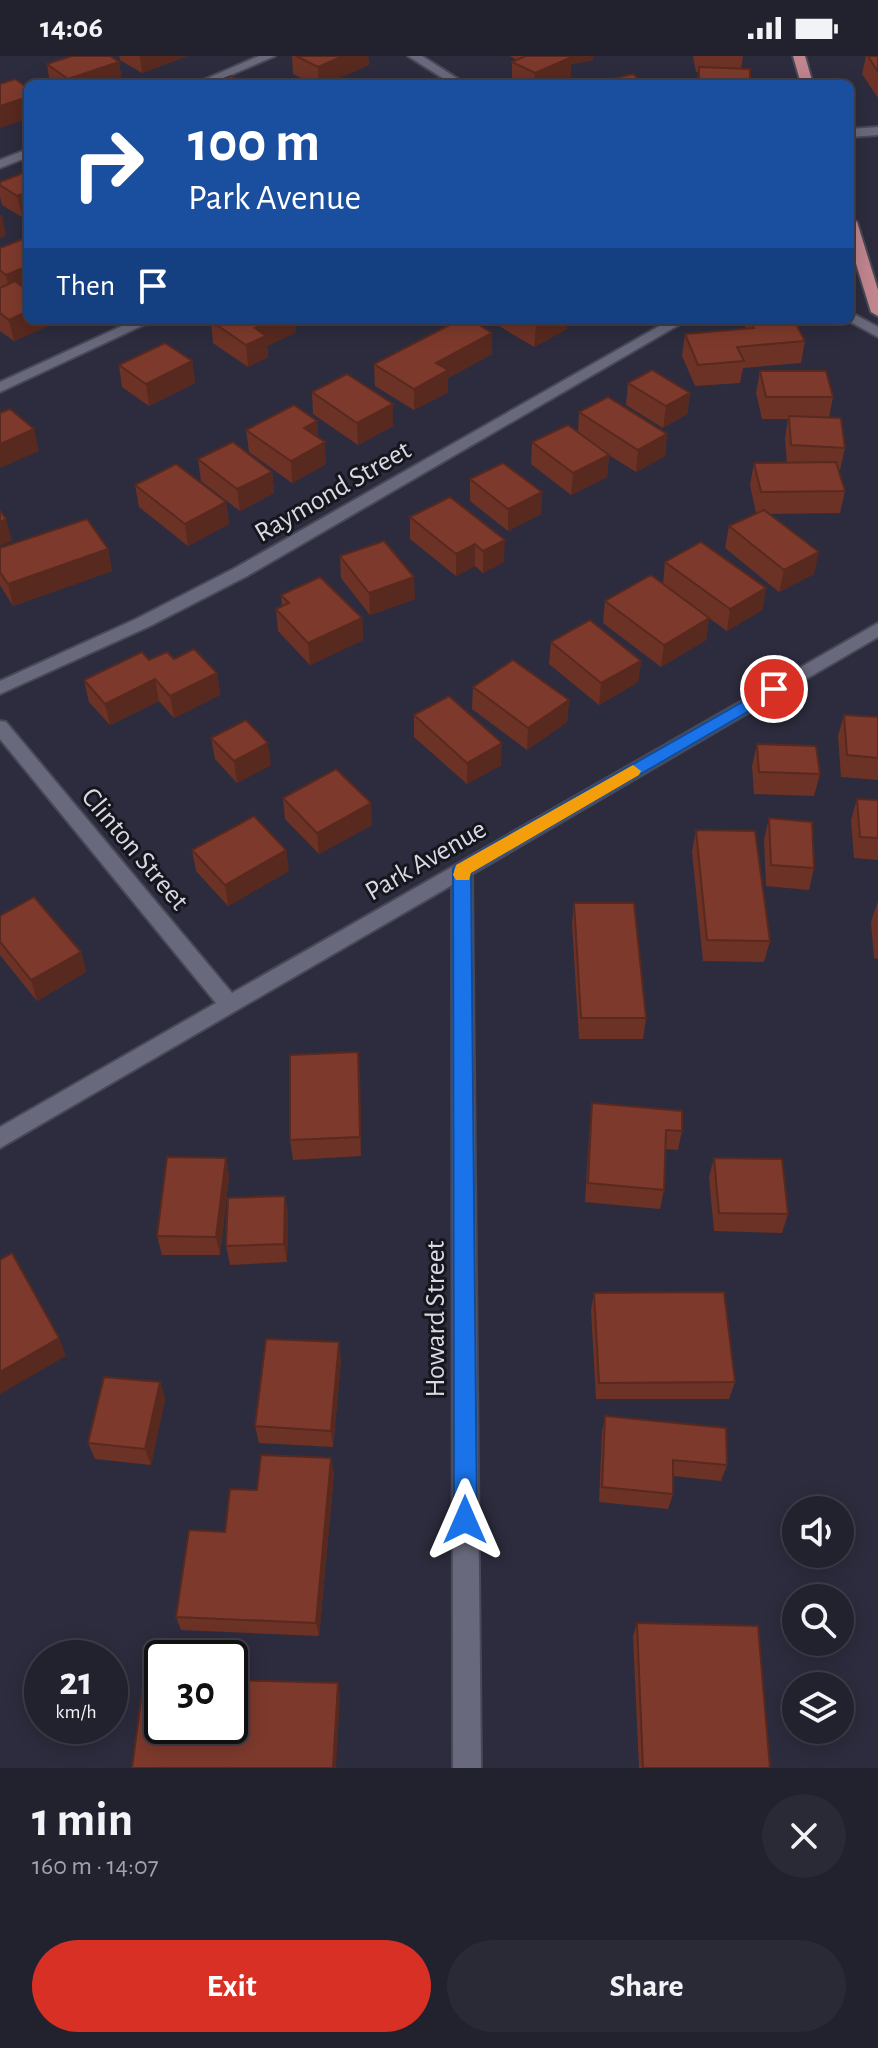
<!DOCTYPE html>
<meta charset="utf-8">
<style>
:root{--surface:#22212e;--page:#2a2936;--text:#f1f3f6;--muted:#a2a3aa;--line:#3f3e4a;--accent:#d93025}
body{margin:0;font-family:"Alegreya Sans",sans-serif;background:var(--page);color:var(--text);height:100vh;display:flex;flex-direction:column;font-size:30px;white-space:nowrap}
*{box-sizing:border-box;margin:0}
p{font-size:26px;color:var(--muted)}
.icon{flex:none;width:44px;height:44px;fill:none;stroke:currentColor;stroke-width:2;stroke-linecap:round;stroke-linejoin:round}
.map{position:relative;height:1712px;overflow:hidden}
.drawer{display:flex;flex-direction:column;background:var(--surface);flex:1}
.drawer>*{flex:none}
.top-card{position:absolute;left:24px;top:24px;width:830px;height:244px;border-radius:12px;box-shadow:0 4px 20px #0003,0 0 0 2px var(--line);background:#1a4fa0;color:#fff;overflow:hidden}
.tools{position:absolute;left:782px;top:1440px;display:grid;gap:16px}
.tools a{display:grid;place-items:center;width:72px;height:72px;border-radius:50%;background:var(--surface);box-shadow:0 4px 20px #0003,0 0 0 2px var(--line);font-size:40px}
.speed{position:absolute;left:24px;top:1584px;display:flex;gap:16px;font-size:40px;font-weight:700;text-align:center}
.speed>*{display:grid;place-content:center;width:104px;height:104px;border-radius:50%;background:var(--surface);box-shadow:0 4px 20px #0003,0 0 0 2px var(--line);line-height:1}
.speed small{font-size:20px;font-weight:400}
.speed .limit{border:4px solid #111;border-radius:12px;background:#fff;color:#111}
.pin{position:absolute;display:grid;place-items:center;width:68px;height:68px;color:#fff;margin:-34px;border:4px solid #fff;border-radius:50%;box-shadow:0 2px 8px #0007}
.me{position:absolute;width:88px;margin:-44px;rotate:0deg;stroke-linejoin:round;filter:drop-shadow(0 0 6px #0008)}
.turn{display:flex;align-items:center;gap:28px;height:168px;padding:0 32px;font-size:36px}
.turn .icon{width:104px;height:104px;stroke-width:2.5}
.turn b{display:block;font-size:56px;line-height:68px}
.then{display:flex;align-items:center;height:76px;padding:0 32px;background:#0003;gap:16px;font-size:30px}
.round{display:grid;place-items:center;flex:none;width:84px;height:84px;border-radius:42px;background:var(--page)}
.head{display:flex;align-items:center;justify-content:space-between;height:136px;padding:0 32px}
h1{font-size:48px;font-weight:700;line-height:60px}
.cta{display:flex;gap:16px;margin-top:auto;padding:16px 32px}
.cta a{flex:1;height:92px;border-radius:48px;background:var(--accent);color:#fff;font-size:32px;font-weight:700;line-height:92px;text-align:center}
.cta a+a{background:var(--page);color:var(--text)}
.status{display:flex;justify-content:space-between;align-items:center;height:56px;padding:0 40px;background:var(--surface);direction:ltr}
.status svg{height:22px;fill:currentColor}
.map>svg:first-child{display:block}
.lines{fill:none;stroke-linecap:round;stroke-linejoin:round}
.minor-casing{stroke:#484856;stroke-width:4}
.major-casing{stroke:#484856;stroke-width:4}
.minor{fill:#69697d;fill-rule:evenodd}
.major{fill:#c1858e;fill-rule:evenodd}
.wall{fill:#6c3226}
.shaded-wall{fill:#58291f}
.building{fill:#7d3a2c;stroke:#58291f;stroke-width:2}
.route{fill:#1a73e8;stroke:#114b97;stroke-width:2}
.slow{fill:#f59e0b}
.labels{text-anchor:middle;stroke-width:6;stroke-linejoin:round;paint-order:stroke}
.street-label{font-size:28px;fill:#d9d9e4;stroke:#16161e}
</style>
<div class="status"><b>14:06</b><svg viewBox="0 0 49 12"><path d="M0 12V9h3v3zM5 12V6h3v6zM10 12V3h3v9zM15 12V0h3v12zM26 1h20v11H26zM47 4h2v5h-2z"/></svg></div>
<div class="map">
<svg width="878" height="1712" viewBox="0 0 878 1712">
<rect width="100%" height="100%" fill="#2d2c3e"/>
<g class="lines">
<defs>
<g id="minor">
<polygon points="259,0 275,0 210,28 194,28"/>
<polygon points="408,0 422,0 466,28 452,28"/>
<polygon points="878,71 878,79 850,81 850,73"/>
<polygon points="28,93 28,101 0,112 0,104"/>
<polygon points="850,256 878,271 878,281 847,264 850,264"/>
<polygon points="135,264 154,264 0,336 0,326"/>
<polygon points="670,264 687,264 247,520 148,571 0,638 0,625 136,563 235,512"/>
<polygon points="878,567 878,581 472,818 481,1712 453,1712 452,829 0,1092 0,1071 216,947 0,683 0,665 6,666 232,937"/>
</g>
<g id="major">
<polygon points="793,0 805,0 813,28 801,28"/>
<polygon points="850,162 857,166 878,234 878,260 871,256 850,188"/>
</g>
</defs>
<use href="#minor" class="minor-casing"/>
<use href="#major" class="major-casing"/>
<use href="#minor" class="minor"/>
<use href="#major" class="major"/>
</g>
<g class="wall">
<polygon points="119,0 187,0 142,17 120,4"/>
<polygon points="292,0 368,0 369,9 325,28 313,28 293,18"/>
<polygon points="510,0 593,0 593,4 571,8 571,21 554,28 516,28 512,26 512,6 516,4"/>
<polygon points="693,0 743,0 741,13 750,28 697,28 698,16 696,16"/>
<polygon points="866,0 878,0 878,42 862,18"/>
<polygon points="119,6 122,26 116,28 50,28 47,8"/>
<polygon points="28,115 28,158 22,161 2,149 0,141 0,126"/>
<polygon points="28,181 28,233 27,234 50,269 14,285 0,275 0,192"/>
<polygon points="489,264 567,264 567,273 534,291"/>
<polygon points="747,264 794,264 805,285 801,307 743,312 740,327 695,330 682,300 685,278 745,273"/>
<polygon points="211,265 296,276 267,290 268,301 248,311 213,287"/>
<polygon points="492,277 492,298 448,322 448,336 414,354 375,330 374,308"/>
<polygon points="192,305 195,327 149,350 122,331 119,309"/>
<polygon points="760,315 833,341 829,362 845,392 840,414 839,413 845,435 840,457 769,458 814,518 779,536 725,492 729,470 756,457 750,429 754,407 787,407 785,382 788,363 762,363 756,337"/>
<polygon points="628,327 690,337 687,358 663,372 626,349"/>
<polygon points="312,336 393,348 393,370 358,389 313,358"/>
<polygon points="579,356 667,378 665,400 636,416 609,399 607,421 571,439 531,408 532,386 578,376"/>
<polygon points="317,365 318,381 326,408 292,427 249,396 246,374"/>
<polygon points="198,403 272,416 274,437 240,455 201,425"/>
<polygon points="470,423 542,436 541,458 508,475 470,445"/>
<polygon points="135,429 226,446 229,468 188,490 139,451"/>
<polygon points="450,441 504,506 483,517 475,510 456,520 410,483 410,461"/>
<polygon points="0,492 108,493 112,515 13,550 0,529"/>
<polygon points="340,500 415,543 370,559 341,522"/>
<polygon points="665,506 766,532 762,554 727,575 709,562 706,584 661,611 603,567 605,545 663,528"/>
<polygon points="281,539 362,562 363,584 310,609 278,575 276,553 282,550"/>
<polygon points="551,586 641,605 638,626 599,649 549,608"/>
<polygon points="174,603 217,617 220,639 174,662 159,645 110,669 89,646 84,624 149,604"/>
<polygon points="473,631 569,644 567,666 527,694 472,653"/>
<polygon points="414,659 501,709 467,728 414,681"/>
<polygon points="844,659 878,661 878,724 841,721 838,680"/>
<polygon points="211,682 271,709 237,727 215,703"/>
<polygon points="757,688 820,718 814,740 754,738 752,710"/>
<polygon points="283,742 372,769 319,798 285,763"/>
<polygon points="857,743 878,744 878,804 854,802 851,764"/>
<polygon points="769,762 814,812 809,834 766,830 764,784"/>
<polygon points="696,774 770,885 764,906 703,905 692,796"/>
<polygon points="192,794 289,815 228,850 196,815"/>
<polygon points="878,845 878,903 874,902 871,866"/>
<polygon points="574,847 646,962 643,983 579,983 572,868"/>
<polygon points="0,860 81,896 86,916 37,945 0,899"/>
<polygon points="360,1016 361,1100 293,1104 290,1084"/>
<polygon points="592,1047 682,1075 678,1094 665,1093 664,1134 660,1153 585,1146 590,1066"/>
<polygon points="226,1102 229,1121 220,1199 162,1199 157,1180"/>
<polygon points="714,1102 788,1158 782,1177 714,1175 709,1121"/>
<polygon points="285,1140 288,1158 287,1206 230,1209 226,1190"/>
<polygon points="594,1237 735,1326 729,1343 596,1343 591,1254"/>
<polygon points="341,1304 333,1391 259,1387 255,1370"/>
<polygon points="160,1326 165,1343 151,1409 95,1403 88,1387"/>
<polygon points="605,1360 727,1409 721,1425 673,1420 673,1438 668,1453 599,1446 602,1376"/>
<polygon points="331,1402 334,1418 319,1580 181,1574 176,1561 225,1476 257,1434"/>
<polygon points="637,1567 770,1712 639,1712 633,1580"/>
</g>
<g class="shaded-wall">
<polygon points="140,0 187,0 142,17"/>
<polygon points="343,0 368,0 369,9 325,28 319,28 318,11"/>
<polygon points="570,0 593,0 593,4 571,8 571,21 554,28 534,28 535,17"/>
<polygon points="119,6 122,26 116,28 69,28 68,23"/>
<polygon points="28,41 28,63 0,72 0,50"/>
<polygon points="28,136 28,158 22,161 17,140"/>
<polygon points="0,159 2,159 6,180 0,182"/>
<polygon points="28,210 28,233 11,240 6,219"/>
<polygon points="28,255 28,264 49,264 50,269 14,285 9,264"/>
<polygon points="273,264 295,264 296,276 267,290 268,301 248,311 246,289 255,272"/>
<polygon points="545,264 567,264 567,273 534,291 536,269"/>
<polygon points="492,277 492,298 448,322 448,336 414,354 414,333 436,307"/>
<polygon points="192,305 195,327 149,350 146,328"/>
<polygon points="690,337 687,358 663,372 666,350"/>
<polygon points="393,348 393,370 358,389 357,367"/>
<polygon points="317,365 318,387 304,372"/>
<polygon points="34,373 39,395 0,412 0,388"/>
<polygon points="667,378 665,400 636,416 638,394"/>
<polygon points="325,386 326,408 292,427 291,405"/>
<polygon points="609,399 607,421 571,439 573,417"/>
<polygon points="272,416 274,437 240,455 237,433"/>
<polygon points="542,436 541,458 508,475 508,453"/>
<polygon points="226,446 229,468 188,490 185,468"/>
<polygon points="6,463 12,485 0,490 0,466"/>
<polygon points="505,484 504,506 483,517 483,495"/>
<polygon points="475,488 475,510 456,520 456,498"/>
<polygon points="108,493 112,515 13,550 8,528"/>
<polygon points="819,496 814,518 779,536 784,514"/>
<polygon points="414,521 415,543 370,559 369,537"/>
<polygon points="766,532 762,554 727,575 730,553"/>
<polygon points="362,562 363,584 310,609 308,587"/>
<polygon points="709,562 706,584 661,611 664,589"/>
<polygon points="641,605 638,626 599,649 601,627"/>
<polygon points="217,617 220,639 174,662 170,640"/>
<polygon points="155,623 159,645 110,669 105,648"/>
<polygon points="569,644 567,666 527,694 528,672"/>
<polygon points="268,687 271,709 237,727 234,705"/>
<polygon points="502,687 501,709 467,728 467,707"/>
<polygon points="371,747 372,769 319,798 317,777"/>
<polygon points="286,794 289,815 228,850 225,829"/>
<polygon points="81,896 86,916 37,945 31,924"/>
<polygon points="358,996 360,1016 361,1100 360,1081"/>
<polygon points="226,1102 229,1121 220,1199 216,1181"/>
<polygon points="285,1140 288,1158 287,1206 284,1188"/>
<polygon points="59,1282 66,1300 0,1338 0,1316"/>
<polygon points="339,1286 341,1304 333,1391 331,1375"/>
<polygon points="160,1326 165,1343 151,1409 145,1393"/>
<polygon points="331,1402 334,1418 319,1580 316,1567"/>
<polygon points="338,1627 340,1639 336,1712 333,1712"/>
</g>
<g class="building">
<polygon points="72,0 110,0 119,6 68,23 47,8"/>
<polygon points="296,0 343,0 318,11"/>
<polygon points="526,0 570,0 572,1 535,17 512,6"/>
<polygon points="868,0 878,0 878,16"/>
<polygon points="699,11 750,13 750,28 699,28"/>
<polygon points="633,18 644,28 617,28 611,23"/>
<polygon points="231,20 244,28 211,28"/>
<polygon points="15,23 28,32 28,41 0,50 0,28"/>
<polygon points="655,25 678,25 679,28 656,28"/>
<polygon points="28,115 28,136 17,140 0,129 0,126"/>
<polygon points="28,181 28,210 6,219 0,214 0,192"/>
<polygon points="15,225 28,235 28,255 9,264 0,257 0,232"/>
<polygon points="213,264 273,264 255,272 266,280 246,289 211,265"/>
<polygon points="459,264 471,264 492,277 436,307 448,314 414,333 374,308"/>
<polygon points="527,264 545,264 536,269"/>
<polygon points="750,264 794,264 805,285 737,291 744,305 698,309 685,278 754,272"/>
<polygon points="165,287 192,305 146,328 119,309"/>
<polygon points="652,314 690,337 666,350 628,327"/>
<polygon points="760,315 826,315 833,341 766,341"/>
<polygon points="347,318 393,348 357,367 312,336"/>
<polygon points="608,341 667,378 638,394 579,356"/>
<polygon points="294,349 317,365 304,372 325,386 291,405 246,374"/>
<polygon points="10,353 34,373 0,388 0,357"/>
<polygon points="789,360 841,362 845,392 791,389"/>
<polygon points="568,369 609,399 573,417 532,386"/>
<polygon points="233,386 272,416 237,433 198,403"/>
<polygon points="836,406 845,435 761,436 754,407"/>
<polygon points="503,407 542,436 508,453 470,423"/>
<polygon points="176,408 226,446 185,468 135,429"/>
<polygon points="450,441 505,484 483,495 475,488 456,498 410,461"/>
<polygon points="764,454 819,496 784,514 729,470"/>
<polygon points="0,455 6,463 0,466"/>
<polygon points="87,463 108,493 8,528 0,516 0,492"/>
<polygon points="384,485 414,521 369,537 340,500"/>
<polygon points="701,486 766,532 730,553 665,506"/>
<polygon points="651,519 709,562 664,589 605,545"/>
<polygon points="320,521 362,562 308,587 276,553 289,547 281,539"/>
<polygon points="590,564 641,605 601,627 551,586"/>
<polygon points="194,593 217,617 170,640 155,623 105,648 84,624 142,596 149,604 167,596 174,603"/>
<polygon points="513,604 569,644 528,672 473,631"/>
<polygon points="449,640 502,687 467,707 414,659"/>
<polygon points="844,659 878,661 878,702 847,699"/>
<polygon points="246,664 268,687 234,705 211,682"/>
<polygon points="757,688 816,690 820,718 759,716"/>
<polygon points="336,713 371,747 317,777 283,742"/>
<polygon points="857,743 878,744 878,782 860,781"/>
<polygon points="254,760 286,794 225,829 192,794"/>
<polygon points="769,762 812,766 814,812 771,809"/>
<polygon points="696,774 755,775 770,885 707,884"/>
<polygon points="34,841 81,896 31,924 0,886 0,860"/>
<polygon points="574,847 634,847 646,962 581,962"/>
<polygon points="358,996 360,1081 290,1084 290,999"/>
<polygon points="592,1047 682,1055 682,1075 666,1074 664,1134 588,1127"/>
<polygon points="167,1101 226,1102 216,1181 157,1180"/>
<polygon points="714,1102 782,1103 788,1158 719,1157"/>
<polygon points="285,1140 284,1188 226,1190 228,1142"/>
<polygon points="12,1197 59,1282 0,1316 0,1204"/>
<polygon points="724,1236 735,1326 599,1327 594,1237"/>
<polygon points="266,1283 339,1286 331,1375 255,1370"/>
<polygon points="104,1321 160,1326 145,1393 88,1387"/>
<polygon points="605,1360 726,1372 727,1409 673,1404 673,1438 602,1431"/>
<polygon points="261,1399 331,1402 316,1567 176,1561 189,1474 225,1476 230,1433 257,1434"/>
<polygon points="637,1567 758,1570 770,1712 643,1712"/>
<polygon points="144,1621 162,1622 162,1670 230,1670 230,1624 338,1627 333,1712 132,1712"/>
</g>
<polygon class="route" points="774,628 780,629 780,637 471,817 477,1464 474,1472 465,1476 457,1472 454,1464 453,813 456,809"/>
<polygon class="slow" points="633,709 641,715 639,719 471,817 469,824 456,824 453,819 456,809"/>
<g class="labels">
<g class="street-label">
<text transform="translate(332 434) rotate(-30)" y="10">Raymond Street</text>
<text transform="translate(136 792) rotate(50)" y="10">Clinton Street</text>
<text transform="translate(425 803) rotate(-30)" y="10">Park Avenue</text>
<text transform="translate(434 1263) rotate(-90)" y="10">Howard Street</text>
</g>
</g>
</svg>
<div class="tools">
<a><svg class="icon" aria-label="sound" viewBox="0 0 24 24"><path d="M4 9h4l5-4v14l-5-4H4zM17 9q2 3 0 6"/></svg></a>
<a><svg class="icon" aria-label="search" viewBox="0 0 24 24"><circle cx="10" cy="10" r="6"/><path d="M15 15l6 6"/></svg></a>
<a><svg class="icon" aria-label="layers" viewBox="0 0 24 24"><path d="M12 4l9 5-9 5-9-5zM3 14l9 5 9-5"/></svg></a>
</div>
<div class="speed"><div>21<small>km/h</small></div><div class="limit">30</div></div>
<div class="pin" style="left:774px;top:633px;background:#d93025"><svg class="icon" aria-label="arrive" viewBox="0 0 24 24"><path d="M6 21V4h12l-3 4 3 4H6"/></svg></div>
<svg class="me" style="left:465px;top:1464px" viewBox="-20 -20 40 40"><path d="M0-17L14 15 0 8-14 15z" fill="#1a73e8" stroke="#fff" stroke-width="4"/></svg>
<div class="top-card">
<div class="turn"><svg class="icon" aria-label="right" viewBox="0 0 24 24"><path d="M7 20v-9h11M14 6l5 5-5 5"/></svg><div><b>100 m</b>Park Avenue</div></div>
<div class="then">Then<svg class="icon" aria-label="arrive" viewBox="0 0 24 24"><path d="M6 21V4h12l-3 4 3 4H6"/></svg></div>
</div>
</div>
<section class="drawer">
<div class="head"><div><h1>1 min</h1><p>160 m · 14:07</p></div><a class="round"><svg class="icon" aria-label="close" viewBox="0 0 24 24"><path d="M6 6l12 12M18 6L6 18"/></svg></a></div>
<div class="cta"><a>Exit</a><a>Share</a></div>
</section>
